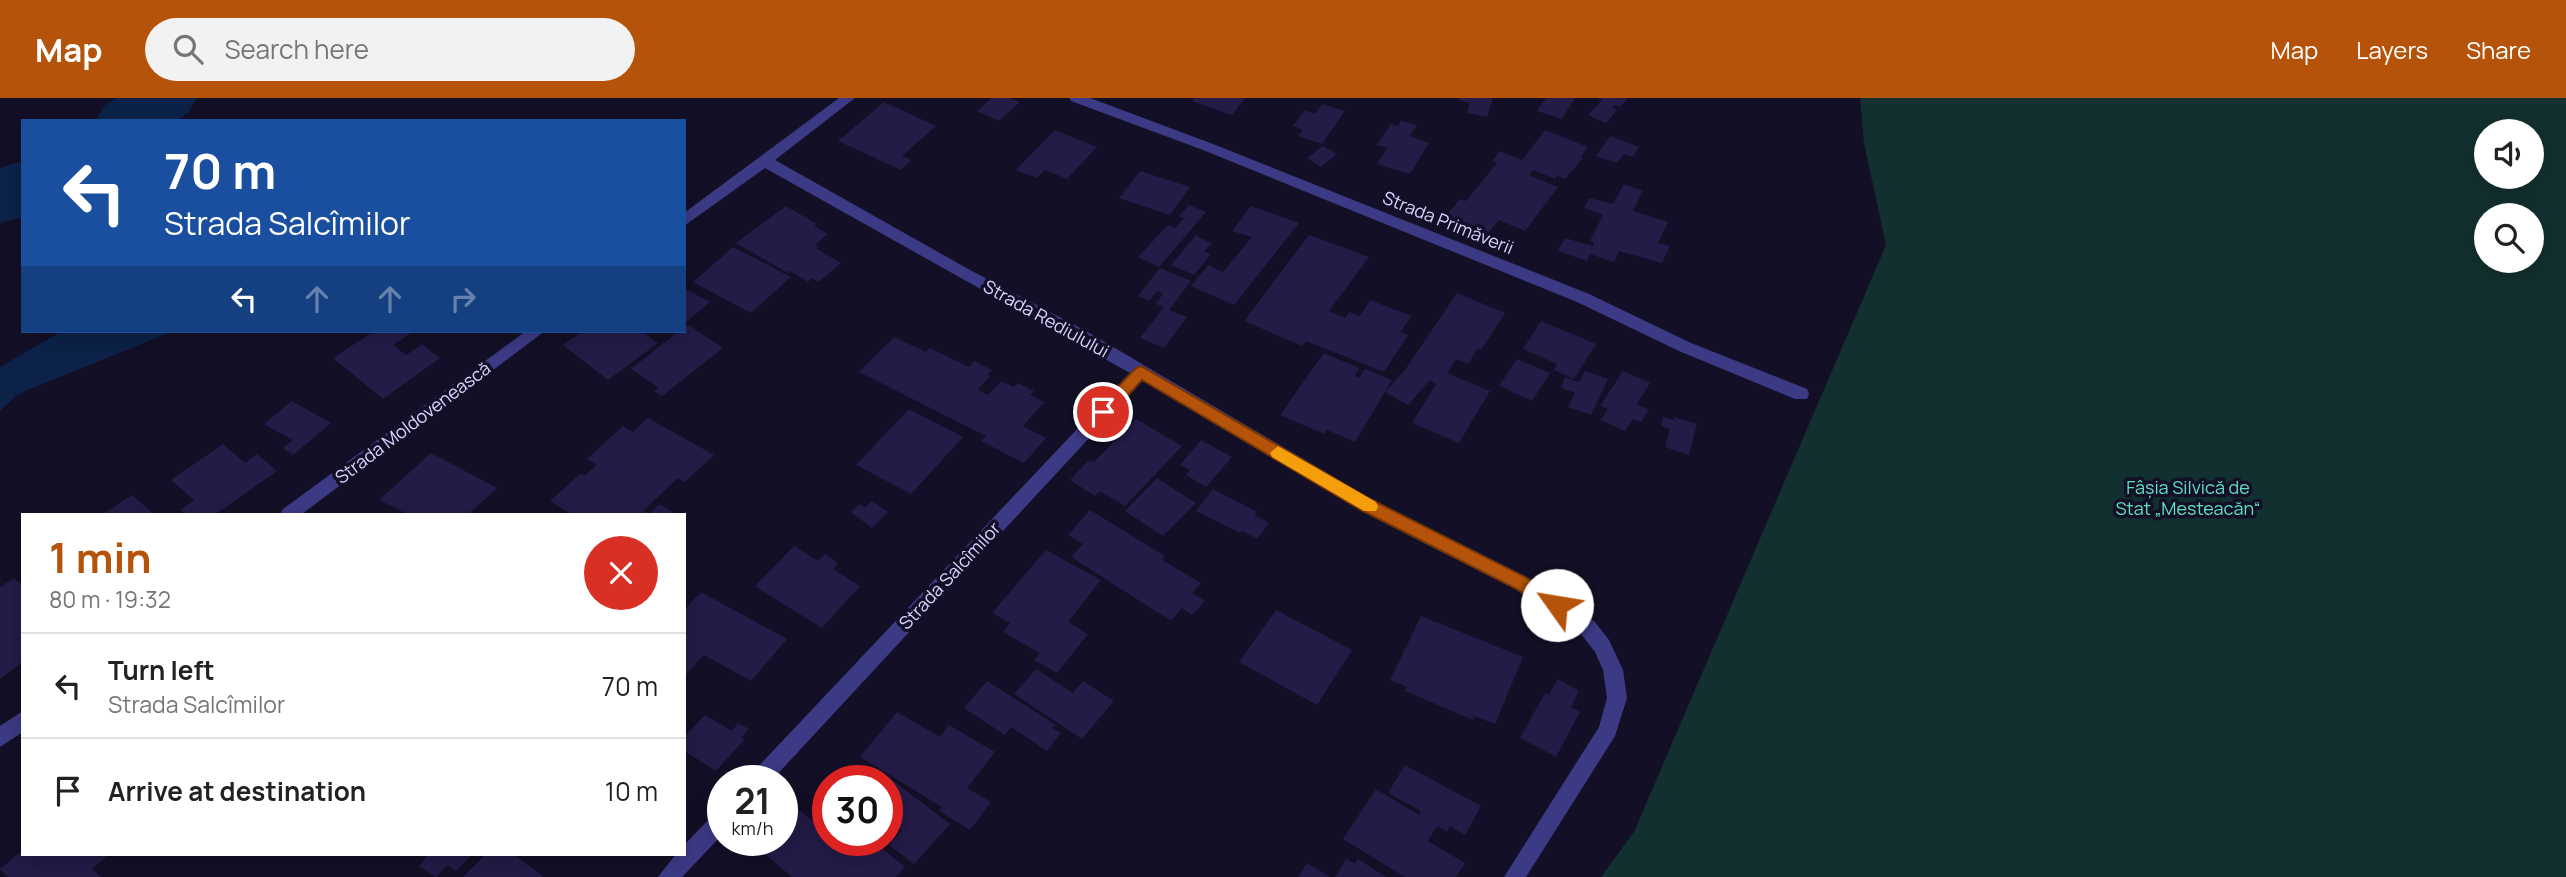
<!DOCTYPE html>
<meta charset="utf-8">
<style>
:root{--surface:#fff;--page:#f2f2f2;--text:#222;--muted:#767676;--line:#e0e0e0;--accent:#b45309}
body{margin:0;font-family:Manrope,sans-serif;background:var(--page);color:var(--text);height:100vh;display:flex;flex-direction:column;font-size:26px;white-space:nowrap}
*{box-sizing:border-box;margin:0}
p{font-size:23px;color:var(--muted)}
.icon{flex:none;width:38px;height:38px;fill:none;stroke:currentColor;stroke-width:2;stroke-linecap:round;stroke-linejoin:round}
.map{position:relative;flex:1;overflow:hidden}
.panel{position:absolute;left:21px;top:415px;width:665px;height:343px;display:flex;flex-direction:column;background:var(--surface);border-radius:0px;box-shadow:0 4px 18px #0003}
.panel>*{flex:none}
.hud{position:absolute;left:21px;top:21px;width:665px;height:214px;border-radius:0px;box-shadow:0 4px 18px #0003;background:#1a4fa0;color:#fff;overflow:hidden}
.buttons{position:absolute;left:2474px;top:21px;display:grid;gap:14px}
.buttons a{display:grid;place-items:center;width:70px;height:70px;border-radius:50%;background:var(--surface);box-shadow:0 4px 18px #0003;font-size:35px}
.speed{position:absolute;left:707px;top:667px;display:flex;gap:14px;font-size:35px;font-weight:700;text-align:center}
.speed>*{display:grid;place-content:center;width:91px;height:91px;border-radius:50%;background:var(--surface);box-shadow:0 4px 18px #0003;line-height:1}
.speed small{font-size:18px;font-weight:400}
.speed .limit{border:10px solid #d22;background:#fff;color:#111}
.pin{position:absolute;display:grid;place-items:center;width:60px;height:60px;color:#fff;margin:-30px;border:4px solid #fff;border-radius:50%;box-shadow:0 2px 7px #0007}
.me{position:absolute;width:77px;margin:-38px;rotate:302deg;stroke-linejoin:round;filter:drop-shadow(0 0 5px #0008)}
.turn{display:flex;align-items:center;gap:24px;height:147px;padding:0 28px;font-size:32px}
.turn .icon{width:91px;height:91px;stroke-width:2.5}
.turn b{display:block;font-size:49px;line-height:60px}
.lanes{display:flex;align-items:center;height:66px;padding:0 28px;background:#0003;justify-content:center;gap:35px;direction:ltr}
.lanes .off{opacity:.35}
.round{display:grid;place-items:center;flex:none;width:74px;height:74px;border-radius:37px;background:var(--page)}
.head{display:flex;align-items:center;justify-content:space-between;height:119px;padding:0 28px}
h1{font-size:42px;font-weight:700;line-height:52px;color:var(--accent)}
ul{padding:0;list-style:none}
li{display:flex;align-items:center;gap:21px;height:105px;padding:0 28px;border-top:2px solid var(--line)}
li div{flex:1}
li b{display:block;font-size:26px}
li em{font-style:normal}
header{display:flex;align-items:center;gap:42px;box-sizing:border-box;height:98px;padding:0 35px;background:var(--accent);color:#fff}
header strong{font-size:33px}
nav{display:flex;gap:38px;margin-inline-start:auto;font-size:24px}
.search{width:490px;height:63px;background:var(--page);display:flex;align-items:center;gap:18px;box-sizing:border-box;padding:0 24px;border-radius:38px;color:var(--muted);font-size:26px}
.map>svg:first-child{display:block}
.green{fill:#12302f;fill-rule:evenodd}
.water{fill:#0c2248}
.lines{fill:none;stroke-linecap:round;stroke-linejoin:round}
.river{fill:#0c2248;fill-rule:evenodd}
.building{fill:#241b47}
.street{fill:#3d3a85;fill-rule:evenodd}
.route{fill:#b45309;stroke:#753606;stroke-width:2}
.slow{fill:#f59e0b}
.labels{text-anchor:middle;stroke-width:7;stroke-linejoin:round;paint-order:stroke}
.street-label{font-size:18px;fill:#d9d4ff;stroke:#130f26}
.park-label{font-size:18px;fill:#5fe0c0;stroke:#130f26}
</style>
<header>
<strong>Map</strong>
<div class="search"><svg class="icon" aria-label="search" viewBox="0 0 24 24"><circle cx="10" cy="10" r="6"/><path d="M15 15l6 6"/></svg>Search here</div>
<nav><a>Map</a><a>Layers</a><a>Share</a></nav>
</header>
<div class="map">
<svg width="2566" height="779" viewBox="0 0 2566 779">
<rect width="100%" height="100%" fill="#130f26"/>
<path class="green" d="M1860,0H2566V779H1601L1634,734L1886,147L1864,45ZM2487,33H2532V79H2487ZM2487,117H2532V163H2487Z"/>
<polygon class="water" points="62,233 173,233 18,296 0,313 0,269"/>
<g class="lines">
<g class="river">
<polygon points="117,0 197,0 188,15 176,23 95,23 105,7"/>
<polygon points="23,63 23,119 0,125 0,70"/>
</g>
</g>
<g class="building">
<polygon points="992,0 1010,0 1020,4 999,23 977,13"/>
<polygon points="1194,0 1245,0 1232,17 1192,3"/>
<polygon points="1459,0 1493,0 1487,19 1467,15 1470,5 1459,2"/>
<polygon points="1546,0 1575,0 1562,21 1537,13"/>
<polygon points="1598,0 1628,0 1620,9 1615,7 1613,10 1617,12 1606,25 1588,17 1602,2"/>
<polygon points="884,4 936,28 902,58 911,62 901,72 838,43"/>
<polygon points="1322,6 1345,13 1322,46 1298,38 1303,32 1293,28 1305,12 1315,16"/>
<polygon points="1401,23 1417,27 1410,38 1429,45 1410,76 1377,66 1387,50 1377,47 1391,26 1398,28"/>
<polygon points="1055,32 1097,49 1067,81 1045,72 1037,80 1016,72"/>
<polygon points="1545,32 1588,49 1581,59 1583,60 1565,81 1557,78 1555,81 1533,72 1529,77 1558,89 1525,133 1499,122 1488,135 1447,117 1460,101 1466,103 1497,65 1492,63 1500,53 1522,62"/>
<polygon points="1610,38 1639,49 1633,59 1624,56 1617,65 1596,58"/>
<polygon points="1323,48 1337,56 1321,69 1307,60"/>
<polygon points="1140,73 1190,89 1170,117 1119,100"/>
<polygon points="1624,86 1643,93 1633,113 1668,124 1658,145 1670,148 1662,165 1619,153 1614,164 1590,156 1587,163 1558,153 1565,140 1593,148 1594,144 1590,143 1603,117 1584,110 1589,100 1613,106"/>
<polygon points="1189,107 1206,114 1159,169 1138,159 1168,127 1175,130 1184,120 1179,118"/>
<polygon points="786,108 817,126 814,128 828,136 815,147 819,149 817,151 841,165 819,184 812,180 808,184 790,173 788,175 736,145"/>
<polygon points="1251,108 1299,125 1234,207 1191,188 1208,167 1223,174 1252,139 1232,133"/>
<polygon points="1196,137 1212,146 1204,153 1211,156 1194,177 1171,167"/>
<polygon points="1309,137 1369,159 1329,213 1345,220 1349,214 1360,218 1370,202 1411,218 1401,234 1408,237 1384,274 1306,243 1302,248 1244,223"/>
<polygon points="733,149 791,179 751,215 693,184"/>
<polygon points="1160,170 1191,183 1169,212 1187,219 1164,250 1140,240 1164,209 1156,206 1163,196 1157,193 1149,203 1138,198"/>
<polygon points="684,190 710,204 684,226"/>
<polygon points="1457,195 1505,215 1481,252 1478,250 1468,266 1456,261 1447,275 1490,293 1459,345 1412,325 1436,286 1430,282 1408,307 1385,294 1405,272"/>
<polygon points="1541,223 1596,246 1574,281 1554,272 1557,266 1523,251"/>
<polygon points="687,226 723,250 662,298 654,293 659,290 631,271 679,233 684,233"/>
<polygon points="374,233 408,233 411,235 393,247 406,257 422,246 440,260 383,301 333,260"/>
<polygon points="583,233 642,233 658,245 608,282 563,247"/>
<polygon points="894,239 926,254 930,250 969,269 974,263 992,272 987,277 990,278 978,292 988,297 1001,283 1014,289 1018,285 1034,293 1030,297 1044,304 1023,328 1046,340 1024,365 981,343 986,338 859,274"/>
<polygon points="1324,255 1359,270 1355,278 1359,280 1365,271 1392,282 1355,344 1327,332 1324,336 1280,317"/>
<polygon points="1517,261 1550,275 1532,303 1499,288"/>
<polygon points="1585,273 1608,281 1591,317 1568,309 1575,295 1561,290 1565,279 1579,284"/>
<polygon points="1623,273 1650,285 1637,306 1649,312 1641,324 1633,321 1625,333 1601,322 1608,311 1600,308"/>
<polygon points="292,303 331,325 293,357 283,350 293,342 264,326"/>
<polygon points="909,311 963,339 911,396 856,367"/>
<polygon points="1663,319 1674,322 1674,319 1697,326 1689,357 1665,349 1670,331 1661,328"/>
<polygon points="648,320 714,357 685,384 678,380 644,412 649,416 659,406 677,416 571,416 550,403 580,376 584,378 597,367 587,361 623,328 633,334"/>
<polygon points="1136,321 1182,348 1125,408 1100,393 1095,398 1070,382 1089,362 1094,364"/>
<polygon points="1201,342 1232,359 1206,389 1186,377 1190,372 1180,367"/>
<polygon points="223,346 245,365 257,356 277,373 216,416 185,416 180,412 194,402 171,382"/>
<polygon points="431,355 497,390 469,416 407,416 379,402"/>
<polygon points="1157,380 1196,405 1163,438 1125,413"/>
<polygon points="1213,391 1257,414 1254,417 1269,425 1257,441 1242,433 1240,435 1196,413"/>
<polygon points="132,397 154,416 103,416"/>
<polygon points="872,403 888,414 872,430 851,414 860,406 865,409"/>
<polygon points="1090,412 1165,458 1162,462 1201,485 1192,495 1205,503 1192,517 1182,510 1171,523 1071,459 1083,446 1068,437"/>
<polygon points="794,448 818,463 825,456 838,465 833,471 860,488 822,530 755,488"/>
<polygon points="1046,452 1101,482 1068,524 1088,536 1057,575 1034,562 1040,555 1003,534 1010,525 992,515"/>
<polygon points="14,480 23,488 23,564 0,581 0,489"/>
<polygon points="701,494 787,541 751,583 704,557 684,579 684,512"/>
<polygon points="1276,512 1352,552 1317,607 1239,564"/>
<polygon points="1421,518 1523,559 1495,626 1474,618 1473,622 1405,593 1407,589 1390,582"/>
<polygon points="1036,571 1073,595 1083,583 1114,603 1082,641 1014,596"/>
<polygon points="1558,581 1579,593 1571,609 1580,614 1556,659 1520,640 1545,595 1549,597"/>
<polygon points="987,583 1056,627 1052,630 1061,635 1047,653 1011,629 1005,637 964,610"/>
<polygon points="897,614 940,639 949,627 995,654 967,690 991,704 970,732 939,713 942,709 860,659"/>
<polygon points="705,617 732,633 738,625 749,631 741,640 744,642 716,673 684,653 684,639"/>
<polygon points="1405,667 1481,708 1465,737 1450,728 1447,734 1437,728 1428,743 1465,765 1456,779 1405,779 1343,741 1376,691 1419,717 1421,713 1388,695"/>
<polygon points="888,679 950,726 914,766 889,747 902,732 887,720 887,682 885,682"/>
<polygon points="797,710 828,735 828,742 836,742 848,752 858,742 872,742 905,769 896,779 792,779 758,750 765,742 782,742 782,725"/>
<polygon points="23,752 23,756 109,756 92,771 101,779 8,779 0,771"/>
<polygon points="429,756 472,756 456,773 447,767 436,779 419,768"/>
<polygon points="486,756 513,756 544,779 463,779"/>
<polygon points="1346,761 1355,766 1358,761 1386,779 1335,779"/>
<polygon points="1307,765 1330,779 1298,779"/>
</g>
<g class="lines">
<g class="street">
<polygon points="839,0 855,0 775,62 970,172 1086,233 1373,402 1527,479 1595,524 1609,542 1623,572 1627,600 1615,638 1526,779 1504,779 1599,629 1607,600 1603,572 1595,554 1581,536 1515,491 1361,412 1143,282 772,682 749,682 752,675 1130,275 765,70 684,128 684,115"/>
<polygon points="1069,0 1090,0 1213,46 1589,196 1691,245 1807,291 1809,296 1807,301 1795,301 1679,253 1577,204 1203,52 1071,3"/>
<polygon points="526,233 545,233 302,416 280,416 283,411"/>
<polygon points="23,613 23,634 0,649 0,628"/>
<polygon points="723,711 723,736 682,779 658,779 676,756 684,756 684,747 716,714"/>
</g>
</g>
<polygon class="route" points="1141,268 1372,402 1527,480 1563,502 1566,507 1563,512 1557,515 1551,512 1515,490 1361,412 1142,282 1108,319 1097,319 1095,314 1097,310 1136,270"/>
<polygon class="slow" points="1278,348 1376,404 1378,409 1376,413 1364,413 1272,359 1270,355"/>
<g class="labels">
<g class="street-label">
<text transform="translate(1448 125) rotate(22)" y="6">Strada Primăverii</text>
<text transform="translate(1046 221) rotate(29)" y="6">Strada Rediulului</text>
<text transform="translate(413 325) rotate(-37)" y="6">Strada Moldovenească</text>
<text transform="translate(950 478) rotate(-47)" y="6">Strada Salcîmilor</text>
</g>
<g class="park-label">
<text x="2188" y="396">Fâșia Silvică de<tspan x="2188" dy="21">Stat „Mesteacăn“</tspan></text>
</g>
</g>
</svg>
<div class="buttons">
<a><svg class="icon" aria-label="sound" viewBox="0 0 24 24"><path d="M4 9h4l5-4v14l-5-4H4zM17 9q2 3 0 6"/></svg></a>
<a><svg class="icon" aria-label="search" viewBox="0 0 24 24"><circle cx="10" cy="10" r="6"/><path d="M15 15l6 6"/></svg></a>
</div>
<div class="speed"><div>21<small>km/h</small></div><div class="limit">30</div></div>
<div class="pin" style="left:1103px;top:314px;background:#d93025"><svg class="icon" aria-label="arrive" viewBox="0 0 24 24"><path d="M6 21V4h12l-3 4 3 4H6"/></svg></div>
<svg class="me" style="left:1557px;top:507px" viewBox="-20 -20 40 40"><circle r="19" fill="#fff"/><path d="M0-13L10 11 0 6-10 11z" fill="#b45309"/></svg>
<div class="hud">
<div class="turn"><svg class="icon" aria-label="left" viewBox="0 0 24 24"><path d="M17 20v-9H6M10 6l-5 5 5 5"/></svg><div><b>70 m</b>Strada Salcîmilor</div></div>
<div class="lanes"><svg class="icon" aria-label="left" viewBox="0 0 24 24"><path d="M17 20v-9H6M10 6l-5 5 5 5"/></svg><svg class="icon off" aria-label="ahead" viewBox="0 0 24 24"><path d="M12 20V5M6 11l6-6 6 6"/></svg><svg class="icon off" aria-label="ahead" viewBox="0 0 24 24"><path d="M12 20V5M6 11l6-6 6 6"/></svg><svg class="icon off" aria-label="right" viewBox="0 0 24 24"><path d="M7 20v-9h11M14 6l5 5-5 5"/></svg></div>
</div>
<section class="panel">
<div class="head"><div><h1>1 min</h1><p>80 m · 19:32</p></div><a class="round" style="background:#d93025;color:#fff"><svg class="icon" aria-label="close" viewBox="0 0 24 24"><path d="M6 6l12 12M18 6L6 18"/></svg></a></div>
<ul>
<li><svg class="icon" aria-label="left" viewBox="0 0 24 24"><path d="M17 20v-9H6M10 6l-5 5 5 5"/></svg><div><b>Turn left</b><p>Strada Salcîmilor</p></div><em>70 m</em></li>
<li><svg class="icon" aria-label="arrive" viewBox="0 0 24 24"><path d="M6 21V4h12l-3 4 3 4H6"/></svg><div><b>Arrive at destination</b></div><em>10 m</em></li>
</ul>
</section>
</div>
